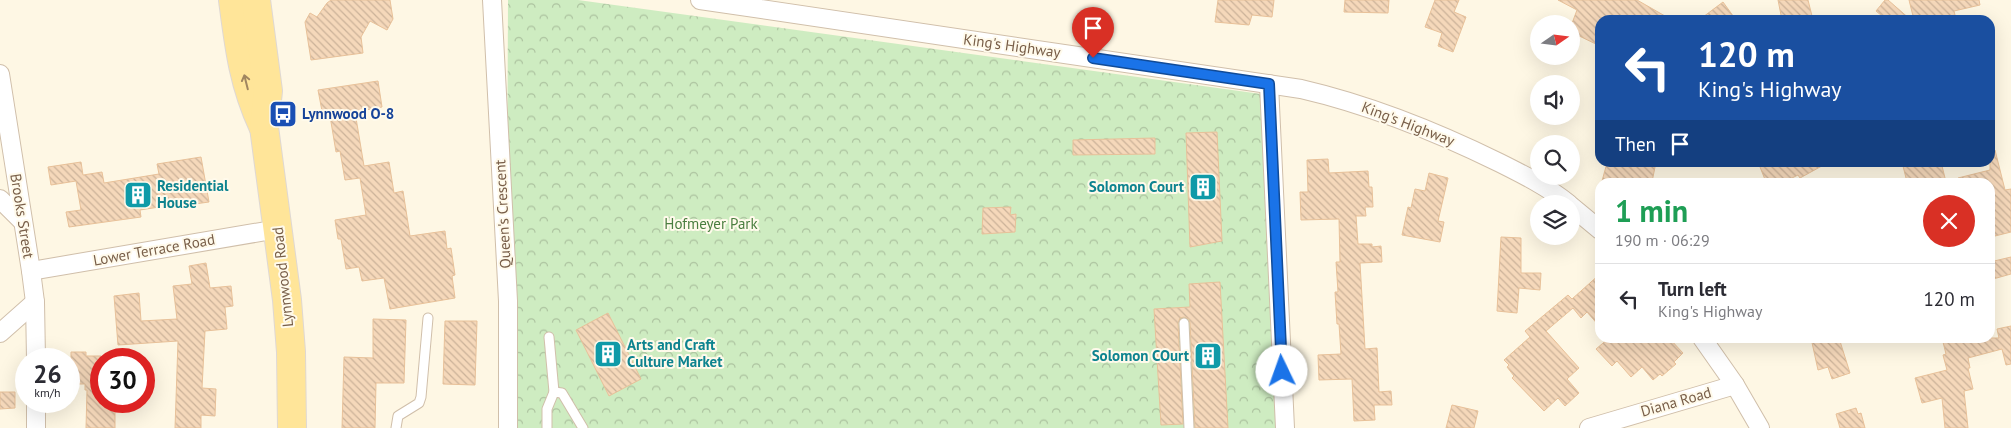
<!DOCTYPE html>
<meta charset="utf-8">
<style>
:root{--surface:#fff;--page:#f7f7f7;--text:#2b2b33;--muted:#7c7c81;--line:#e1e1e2}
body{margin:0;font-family:"PT Sans",sans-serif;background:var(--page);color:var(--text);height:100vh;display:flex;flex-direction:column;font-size:19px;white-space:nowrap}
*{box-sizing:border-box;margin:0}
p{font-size:16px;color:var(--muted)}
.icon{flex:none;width:28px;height:28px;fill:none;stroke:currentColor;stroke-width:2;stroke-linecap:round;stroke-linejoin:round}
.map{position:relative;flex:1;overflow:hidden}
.panel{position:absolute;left:1595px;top:178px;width:400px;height:165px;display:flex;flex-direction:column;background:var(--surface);border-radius:15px;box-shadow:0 5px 20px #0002}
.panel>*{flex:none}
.guide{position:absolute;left:1595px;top:15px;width:400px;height:152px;border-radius:15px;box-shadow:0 5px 20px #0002;background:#1a4fa0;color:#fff;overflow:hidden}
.needle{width:32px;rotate:76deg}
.tools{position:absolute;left:1530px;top:15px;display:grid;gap:10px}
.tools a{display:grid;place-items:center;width:50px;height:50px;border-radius:50%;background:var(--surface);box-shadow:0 5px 20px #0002;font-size:25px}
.speed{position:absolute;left:15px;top:348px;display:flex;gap:10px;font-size:25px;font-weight:700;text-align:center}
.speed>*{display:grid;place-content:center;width:65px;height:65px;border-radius:50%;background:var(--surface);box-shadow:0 5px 20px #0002;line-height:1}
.speed small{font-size:12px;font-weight:400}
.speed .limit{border:8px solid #d22;background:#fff;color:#111}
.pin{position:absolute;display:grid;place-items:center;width:42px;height:42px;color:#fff;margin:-51px -21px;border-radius:50% 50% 50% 0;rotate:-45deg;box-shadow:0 0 5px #0007}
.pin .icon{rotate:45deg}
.me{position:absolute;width:55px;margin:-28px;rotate:357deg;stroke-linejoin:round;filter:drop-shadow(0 0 4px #0008)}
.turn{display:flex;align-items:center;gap:18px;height:105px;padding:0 20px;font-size:22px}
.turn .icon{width:65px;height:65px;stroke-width:2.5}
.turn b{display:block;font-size:35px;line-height:42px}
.then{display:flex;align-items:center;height:48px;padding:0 20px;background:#0003;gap:10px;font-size:19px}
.round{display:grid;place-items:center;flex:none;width:52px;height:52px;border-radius:26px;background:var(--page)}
.head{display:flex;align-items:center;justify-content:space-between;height:85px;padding:0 20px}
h1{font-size:30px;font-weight:700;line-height:38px;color:#1e9e55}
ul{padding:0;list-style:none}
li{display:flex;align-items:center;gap:15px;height:70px;padding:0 20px;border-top:1px solid var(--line)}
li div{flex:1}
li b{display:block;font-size:19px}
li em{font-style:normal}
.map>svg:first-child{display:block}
.park{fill:url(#park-crowns)}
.building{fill:url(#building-back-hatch);stroke:#e8c199}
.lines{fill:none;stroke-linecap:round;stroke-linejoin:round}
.lane-casing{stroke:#d0bfaa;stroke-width:11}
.street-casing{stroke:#d0bfaa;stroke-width:20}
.primary-casing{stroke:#dfd8d3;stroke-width:30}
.lane{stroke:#fff;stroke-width:9}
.street{stroke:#fff;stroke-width:18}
.primary{stroke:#ffe599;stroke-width:28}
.oneway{stroke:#a08660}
.route-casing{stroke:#114b97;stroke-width:12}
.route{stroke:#1a73e8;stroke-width:9}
.labels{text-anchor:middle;stroke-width:4;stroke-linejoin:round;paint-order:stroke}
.street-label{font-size:15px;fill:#785e48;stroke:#fffaeb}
.transit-label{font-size:15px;font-weight:bold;fill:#164399;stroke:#fffaeb;text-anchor:start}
.culture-label{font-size:15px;font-weight:bold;fill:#0d838f;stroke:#fffaeb;text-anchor:start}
.park-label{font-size:15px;fill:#4a7e3f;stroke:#fffaeb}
</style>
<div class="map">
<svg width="2011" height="428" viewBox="0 0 2011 428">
<defs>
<pattern id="park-crowns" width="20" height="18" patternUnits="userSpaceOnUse" patternTransform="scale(1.25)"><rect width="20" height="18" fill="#ceecc1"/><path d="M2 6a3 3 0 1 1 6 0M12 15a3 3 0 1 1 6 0" fill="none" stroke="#acc29f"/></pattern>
<pattern id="building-back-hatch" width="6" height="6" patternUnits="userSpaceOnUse" patternTransform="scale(1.25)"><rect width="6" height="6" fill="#f5d8ba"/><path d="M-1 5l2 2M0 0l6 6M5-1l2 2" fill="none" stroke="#cbb299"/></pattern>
</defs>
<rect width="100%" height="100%" fill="#fef7e4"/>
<polygon class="park" points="508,0 578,0 1261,94 1285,428 506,428"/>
<g class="building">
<polygon points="331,0 390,0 393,19 387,30 370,21 361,37 363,53 311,60 305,22 310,13 317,17 327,3"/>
<polygon points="1218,0 1274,0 1272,17 1252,15 1249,25 1215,22"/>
<polygon points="1345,0 1389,0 1388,13 1344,12"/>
<polygon points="1435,0 1459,0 1454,12 1466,17 1453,52 1438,46 1442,33 1425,27"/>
<polygon points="1558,0 1637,0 1672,20 1600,20 1600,46 1571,32 1571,26 1577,10"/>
<polygon points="1778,0 1808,0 1813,20 1782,20"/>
<polygon points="1885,0 1888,0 1911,20 1887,20 1876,11"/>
<polygon points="1909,0 1979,0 1980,5 1954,11 1955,15 1934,20 1914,20"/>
<polygon points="1723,2 1736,20 1699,20"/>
<polygon points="378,81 382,107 355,112 364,166 389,162 394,193 403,191 410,236 445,231 447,249 451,248 455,275 452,276 455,298 390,309 384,278 362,281 359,267 346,269 341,239 338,239 335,220 366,215 360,178 345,180 340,151 336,152 329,110 322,111 318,90"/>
<polygon points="1217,132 1222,241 1190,247 1186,133"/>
<polygon points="1155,138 1155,154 1073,155 1073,140"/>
<polygon points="1990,150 1995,150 2005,190 2011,189 2011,232 1995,236 1990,214 1990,182 1959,182 1958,178 1990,170"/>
<polygon points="201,157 209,202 173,207 172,205 140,210 141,217 69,227 66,212 81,210 76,181 51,185 48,167 81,162 83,175 102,172 104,183 159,174 157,164"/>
<polygon points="1328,159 1329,173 1368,171 1369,187 1372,187 1373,207 1365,207 1366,216 1356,216 1358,244 1372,244 1372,247 1381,246 1382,262 1360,263 1365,349 1377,348 1379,392 1391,391 1392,405 1374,405 1375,420 1354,421 1352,379 1319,380 1318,355 1341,354 1339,324 1337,324 1335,292 1338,292 1336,262 1340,262 1339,219 1301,220 1300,192 1308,192 1307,160"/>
<polygon points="1632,162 1656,162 1652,182 1602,181 1607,163 1632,167"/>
<polygon points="1758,162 1829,162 1800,178 1798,175 1784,182 1766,182"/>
<polygon points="1902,162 1941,162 1946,182 1907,182"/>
<polygon points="1429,173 1448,178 1438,221 1444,222 1440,242 1402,235 1408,207 1411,208 1415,189 1425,191"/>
<polygon points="1011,207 1010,215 1016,214 1015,232 982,234 983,208"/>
<polygon points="1501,237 1521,238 1521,273 1541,273 1540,290 1519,288 1517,313 1497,311"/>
<polygon points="2011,257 2011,274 1993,279 1990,262"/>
<polygon points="206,263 210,288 231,286 233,306 225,307 227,329 205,331 202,388 216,389 215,416 201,415 201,428 175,428 178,341 118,345 114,296 139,293 141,321 177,319 173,286 192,284 189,266"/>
<polygon points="1600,274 1600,327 1587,312 1581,318 1573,308 1546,331 1579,368 1567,379 1579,393 1565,406 1558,398 1544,411 1512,378 1514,376 1507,367 1509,365 1504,360 1530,337 1525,331 1568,295 1572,299"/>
<polygon points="1220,282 1228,428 1195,428 1190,323 1189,319 1184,317 1180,318 1178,323 1183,424 1161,425 1154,309 1190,307 1189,284"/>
<polygon points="608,313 641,379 609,396 576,330"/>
<polygon points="373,319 406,320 404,383 376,383 375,428 342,428 344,357 373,358"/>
<polygon points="445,321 477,321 475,385 443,384"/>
<polygon points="2011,326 2011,364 2006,365 2002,349 1968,358 1970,368 1968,368 1973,389 1964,391 1968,428 1945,428 1942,398 1922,403 1915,378 1947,370 1943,355 1946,354 1942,338 1999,338 1997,329"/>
<polygon points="1609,338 1669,338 1683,353 1674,362 1676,364 1662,376 1660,374 1653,380 1642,367 1631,377 1617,361 1612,366 1596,349"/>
<polygon points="1811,338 1839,338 1850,373 1832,379 1828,367 1818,370"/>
<polygon points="71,352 86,352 86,356 101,356 101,401 115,401 115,428 86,428 87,390 85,390 85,384 71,384"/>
<polygon points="0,392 15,392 15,408 0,409"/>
<polygon points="1452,405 1478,411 1474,428 1446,428"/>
<polygon points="1856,408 1858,414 1861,413 1865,428 1840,428 1836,414"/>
</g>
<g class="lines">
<defs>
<g id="lane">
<polyline points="1184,323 1189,428"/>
<polyline points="549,337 554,392"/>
<polyline points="396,428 398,416 419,403 421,397 428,318"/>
<polyline points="547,428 547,409 554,392 562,393 583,428"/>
</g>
<g id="street">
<polyline points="492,0 508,301 508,428"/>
<path d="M700,0L1301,89C1370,105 1437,132 1500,163C1524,175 1548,187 1569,204"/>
<polyline points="0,74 31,271 35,302 36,359"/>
<polyline points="1269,84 1285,428"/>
<polyline points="0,199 23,222"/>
<polyline points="1571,206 1600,230"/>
<polyline points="31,271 278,229"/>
<polyline points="0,333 35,302"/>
<polyline points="1702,338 1735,385 1760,428"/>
<polyline points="36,428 36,401"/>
<polyline points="1589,428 1735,385"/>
</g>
<g id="primary">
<path d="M233,0C239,46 243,83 263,126"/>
<polyline points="256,0 268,91 264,127 287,300 291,352 292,428"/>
</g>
</defs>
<use href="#lane" class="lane-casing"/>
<use href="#street" class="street-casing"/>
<use href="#primary" class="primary-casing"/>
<use href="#lane" class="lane"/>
<use href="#street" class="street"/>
<use href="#primary" class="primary"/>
</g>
<defs><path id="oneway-shaft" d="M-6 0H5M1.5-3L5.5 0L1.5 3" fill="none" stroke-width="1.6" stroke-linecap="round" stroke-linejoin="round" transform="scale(1.25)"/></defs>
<use class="oneway" href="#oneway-shaft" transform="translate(246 82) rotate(-104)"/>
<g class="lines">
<defs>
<polyline id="route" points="1093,58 1269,84 1282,371"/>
</defs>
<use href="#route" class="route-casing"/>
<use href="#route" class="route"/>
</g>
<defs>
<symbol id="bus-square" viewBox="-11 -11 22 22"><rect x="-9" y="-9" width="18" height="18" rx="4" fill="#1a4fb4" stroke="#fffaeb"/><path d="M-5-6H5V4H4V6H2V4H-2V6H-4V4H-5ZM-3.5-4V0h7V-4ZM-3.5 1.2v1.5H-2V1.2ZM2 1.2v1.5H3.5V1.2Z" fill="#fff"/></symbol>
<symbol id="building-square" viewBox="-11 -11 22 22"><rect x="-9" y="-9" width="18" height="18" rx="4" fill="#0f9aa8" stroke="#fffaeb"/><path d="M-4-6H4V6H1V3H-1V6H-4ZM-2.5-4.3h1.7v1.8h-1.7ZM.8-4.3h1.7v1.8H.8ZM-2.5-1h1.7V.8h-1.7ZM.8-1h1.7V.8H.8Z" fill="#fff"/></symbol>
</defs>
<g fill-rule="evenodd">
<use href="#bus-square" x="267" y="98" width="32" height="32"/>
<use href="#building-square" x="1187" y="171" width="32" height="32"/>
<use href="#building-square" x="122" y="179" width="32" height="32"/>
<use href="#building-square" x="592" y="338" width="32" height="32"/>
<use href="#building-square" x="1192" y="340" width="32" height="32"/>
</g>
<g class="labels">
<g class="street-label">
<text transform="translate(1012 46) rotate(8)" y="5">King's Highway</text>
<text transform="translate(1408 124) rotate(21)" y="5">King's Highway</text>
<text transform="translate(503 214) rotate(-93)" y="5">Queen's Crescent</text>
<text transform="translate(22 216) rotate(81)" y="5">Brooks Street</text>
<text transform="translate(154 250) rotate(-10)" y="5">Lower Terrace Road</text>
<text transform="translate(283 277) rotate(-96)" y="5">Lynnwood Road</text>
<text transform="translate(1676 402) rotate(-16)" y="5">Diana Road</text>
</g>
<g class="transit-label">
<text x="302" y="119">Lynnwood O-8</text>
</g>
<g class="culture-label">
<text x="157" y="191">Residential<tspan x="157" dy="17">House</tspan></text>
<text x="1184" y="192" text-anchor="end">Solomon Court</text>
<text x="627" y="350">Arts and Craft<tspan x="627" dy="17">Culture Market</tspan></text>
<text x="1189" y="361" text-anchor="end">Solomon COurt</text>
</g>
<g class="park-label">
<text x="711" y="229">Hofmeyer Park</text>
</g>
</g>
</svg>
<div class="tools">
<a><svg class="needle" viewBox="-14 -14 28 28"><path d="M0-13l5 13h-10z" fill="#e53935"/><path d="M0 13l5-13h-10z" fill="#7c7c81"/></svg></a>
<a><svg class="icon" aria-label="sound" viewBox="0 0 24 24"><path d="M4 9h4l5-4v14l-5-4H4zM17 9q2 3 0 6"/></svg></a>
<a><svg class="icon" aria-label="search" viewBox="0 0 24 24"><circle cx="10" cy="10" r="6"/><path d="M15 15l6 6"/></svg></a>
<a><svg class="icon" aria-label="layers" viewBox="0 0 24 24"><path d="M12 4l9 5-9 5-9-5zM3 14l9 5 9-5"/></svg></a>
</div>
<div class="speed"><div>26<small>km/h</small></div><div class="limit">30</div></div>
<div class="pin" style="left:1093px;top:58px;background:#d93025"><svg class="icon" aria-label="arrive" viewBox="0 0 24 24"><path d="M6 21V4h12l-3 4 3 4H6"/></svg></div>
<svg class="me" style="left:1282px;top:371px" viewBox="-20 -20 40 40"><circle r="19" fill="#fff"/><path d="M0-13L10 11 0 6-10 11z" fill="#1a73e8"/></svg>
<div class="guide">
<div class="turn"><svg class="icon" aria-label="left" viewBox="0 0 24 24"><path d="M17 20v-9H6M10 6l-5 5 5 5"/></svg><div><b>120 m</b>King's Highway</div></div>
<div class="then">Then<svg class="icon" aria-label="arrive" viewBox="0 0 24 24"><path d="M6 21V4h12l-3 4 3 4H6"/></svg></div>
</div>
<section class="panel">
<div class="head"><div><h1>1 min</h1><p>190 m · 06:29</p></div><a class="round" style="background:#d93025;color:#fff"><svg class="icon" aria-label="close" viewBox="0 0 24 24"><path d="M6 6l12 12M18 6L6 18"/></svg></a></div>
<ul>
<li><svg class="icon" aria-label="left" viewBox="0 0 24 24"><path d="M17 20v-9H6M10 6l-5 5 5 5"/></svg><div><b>Turn left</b><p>King's Highway</p></div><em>120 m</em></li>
</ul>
</section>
</div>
